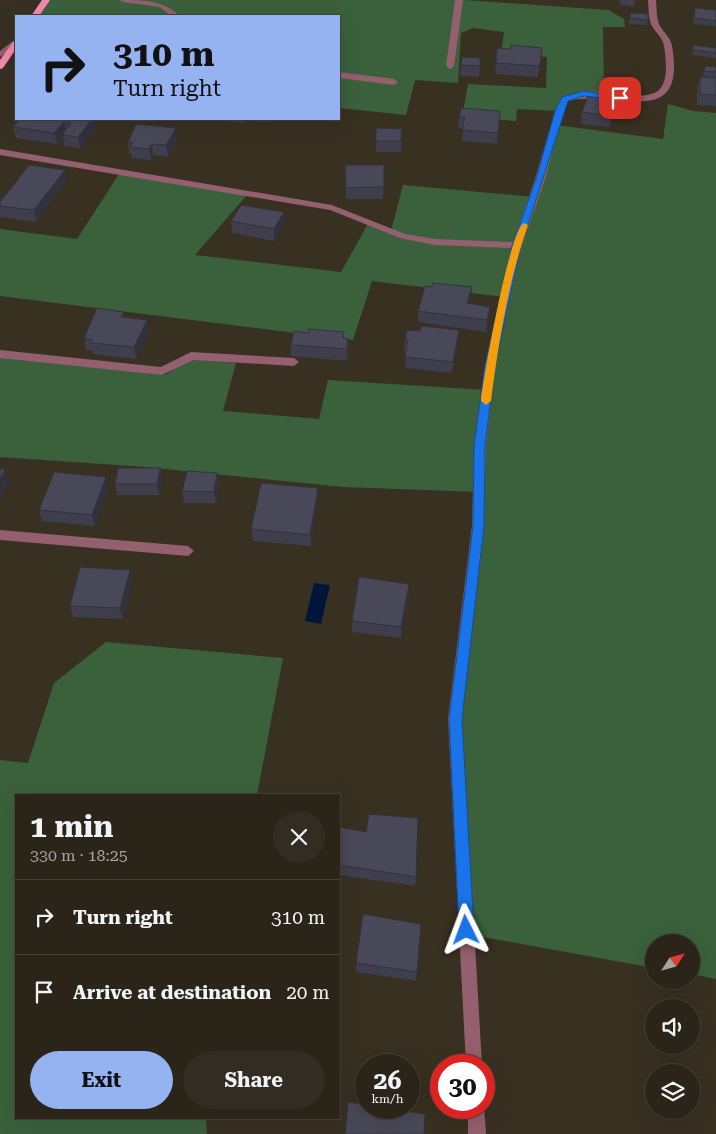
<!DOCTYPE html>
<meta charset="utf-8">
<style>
:root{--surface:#2a2419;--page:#322c22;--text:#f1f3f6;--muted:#a5a4a2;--line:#464138;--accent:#95b2f1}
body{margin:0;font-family:"Roboto Serif",serif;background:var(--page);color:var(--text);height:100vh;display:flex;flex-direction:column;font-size:19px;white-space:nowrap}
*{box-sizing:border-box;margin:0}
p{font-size:16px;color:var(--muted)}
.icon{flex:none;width:28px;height:28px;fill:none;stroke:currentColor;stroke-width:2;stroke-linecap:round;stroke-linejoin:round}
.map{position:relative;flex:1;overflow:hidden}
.sheet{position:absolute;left:15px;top:794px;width:325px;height:325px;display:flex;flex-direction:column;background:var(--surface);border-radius:0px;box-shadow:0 5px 20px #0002,0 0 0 1px var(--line)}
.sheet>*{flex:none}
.hud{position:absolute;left:15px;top:15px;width:325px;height:105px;border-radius:0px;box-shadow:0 5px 20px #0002,0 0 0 1px var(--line);background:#95b2f1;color:#111;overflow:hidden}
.needle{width:32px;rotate:54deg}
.controls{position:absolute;left:645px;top:934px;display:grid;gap:10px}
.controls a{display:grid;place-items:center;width:55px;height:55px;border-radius:50%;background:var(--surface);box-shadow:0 5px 20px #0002,0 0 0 1px var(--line);font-size:25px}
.speed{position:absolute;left:355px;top:1054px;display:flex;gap:10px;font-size:25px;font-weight:700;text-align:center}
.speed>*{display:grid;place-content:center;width:65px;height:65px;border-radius:50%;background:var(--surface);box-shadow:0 5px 20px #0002,0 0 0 1px var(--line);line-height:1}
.speed small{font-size:12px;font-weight:400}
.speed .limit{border:8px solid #d22;background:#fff;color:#111}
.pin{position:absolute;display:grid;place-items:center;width:42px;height:42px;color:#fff;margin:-21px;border-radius:10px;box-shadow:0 2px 8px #0006}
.me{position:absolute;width:55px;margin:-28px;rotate:357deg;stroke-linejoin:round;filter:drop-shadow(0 0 4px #0008)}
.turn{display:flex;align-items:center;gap:18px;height:105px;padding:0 15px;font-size:22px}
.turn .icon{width:65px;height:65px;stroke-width:2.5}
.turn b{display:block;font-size:35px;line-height:42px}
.round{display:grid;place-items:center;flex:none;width:52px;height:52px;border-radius:26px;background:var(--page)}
.overview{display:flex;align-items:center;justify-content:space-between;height:85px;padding:0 15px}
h1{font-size:30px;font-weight:700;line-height:38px}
.primary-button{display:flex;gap:10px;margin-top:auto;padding:10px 15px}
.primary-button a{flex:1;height:58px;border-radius:30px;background:var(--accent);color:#111;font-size:20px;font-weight:700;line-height:58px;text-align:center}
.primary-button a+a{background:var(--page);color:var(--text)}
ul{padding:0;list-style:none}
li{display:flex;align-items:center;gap:15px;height:75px;padding:0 15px;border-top:1px solid var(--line)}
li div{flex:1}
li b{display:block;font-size:19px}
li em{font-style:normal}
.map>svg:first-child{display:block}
.green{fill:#3b613c}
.water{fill:#00153a}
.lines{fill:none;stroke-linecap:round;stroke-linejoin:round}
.minor{fill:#945f6e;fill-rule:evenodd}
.major{fill:#f589ab;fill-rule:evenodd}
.wall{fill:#3e3e4c}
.shaded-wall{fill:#32323e}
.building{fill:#484858;stroke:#32323e}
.route{fill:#1a73e8;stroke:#114b97}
.slow{fill:#f59e0b}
</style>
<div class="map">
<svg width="716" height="1134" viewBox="0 0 716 1134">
<rect width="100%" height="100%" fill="#383021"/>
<g class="green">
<polygon points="46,0 464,0 608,10 624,19 625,27 603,27 604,96 573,95 559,111 517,109 516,121 462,117 468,84 546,88 547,57 501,53 504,32 473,28 461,33 458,83 415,80 406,115 339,108 339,16 35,16"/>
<polygon points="668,104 693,111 716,113 716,979 691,974 691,942 654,942 654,968 461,933 455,719 479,492 343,487 146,467 0,457 0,356 165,375 190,359 236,363 223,411 319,419 328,380 487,390 505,297 372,281 353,340 0,296 0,229 77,239 119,174 247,195 195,255 341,272 369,222 391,231 403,185 534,197 556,125 663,139"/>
<polygon points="106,642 283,658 257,795 16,795 16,1118 206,1118 207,1134 0,1134 0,760 28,763 54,683"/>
</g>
<polygon class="water" points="314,583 330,585 321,624 305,621"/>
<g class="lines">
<g class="minor">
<path d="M119,0C143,0 163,0 180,16H171L160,7L123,2Z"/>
<polygon points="455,0 463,0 454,66 450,69 446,66"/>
<path d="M648,0H656C657,8 656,19 660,26C664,33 671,38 672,46C687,133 615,88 568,101L563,111L545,179L522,245L495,365L486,446L484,526L462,719L482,1065H466L448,719L472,526L474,446L485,365L511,248L435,245L400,238L330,210L0,155V149L332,205L405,234L435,239L513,242L535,179L555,111L562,97C575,94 586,91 600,92C644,95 674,109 664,46C663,38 656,33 652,26C648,19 649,9 648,0Z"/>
<polygon points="13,41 16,41 16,47 0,57 0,51"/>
<polygon points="339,72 394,79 398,82 394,85 339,78"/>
<polygon points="0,350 161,367 191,352 294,358 299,362 294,366 193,360 162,375 0,358"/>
<polygon points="0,530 188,546 194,551 188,556 0,540"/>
<polygon points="484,1106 486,1134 468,1134 468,1108"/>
</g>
<g class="major">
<polygon points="42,0 50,0 39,16 31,16"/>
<polygon points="13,42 16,42 16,49 3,68 0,69 0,60"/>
</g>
</g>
<g class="wall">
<polygon points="619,0 635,0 634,6 620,5"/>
<polygon points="695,8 716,10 716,26 693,24"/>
<polygon points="630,13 648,20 647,25 629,24"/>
<polygon points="693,45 716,48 716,58 692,55"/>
<polygon points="497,48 511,49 542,48 538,77 495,74"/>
<polygon points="462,57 480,66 479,77 460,76"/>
<polygon points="705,66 716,67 716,106 697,105 697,88 700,77 703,77"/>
<polygon points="618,97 616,108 610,127 581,124 582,112"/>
<polygon points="500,111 497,144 462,141 463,128 458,128 459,117"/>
<polygon points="94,119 95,129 80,148 64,146 63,137 57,144 16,138 13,127"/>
<polygon points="227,119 244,119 244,123 227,121"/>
<polygon points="250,119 271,119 270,122 250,121"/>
<polygon points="376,128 402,129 401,152 376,152"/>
<polygon points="177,139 168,157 153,155 151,160 132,158 131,153 129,153 128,142"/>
<polygon points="345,165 384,165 383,199 346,199"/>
<polygon points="67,181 36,222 0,217 0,202"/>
<polygon points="284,212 284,224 274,241 232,233 231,221"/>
<polygon points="471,299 469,304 489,318 486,332 418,322 418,311"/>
<polygon points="123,312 124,317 147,320 149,331 136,359 93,354 93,351 86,350 84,338"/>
<polygon points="407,330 458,342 452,373 405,368 406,351 404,351 405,339"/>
<polygon points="344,338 348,350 347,361 291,356 291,345"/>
<polygon points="160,468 162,479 159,495 117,495 115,484"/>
<polygon points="217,473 219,484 216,503 184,503 182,491"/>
<polygon points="108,488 95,526 42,521 39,510"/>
<polygon points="318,488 318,499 311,546 253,541 251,529"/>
<polygon points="130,570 132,581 123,619 73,617 70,606"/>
<polygon points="409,584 409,595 401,638 352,632 352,621"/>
<polygon points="339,827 416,877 415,886 339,875"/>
<polygon points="421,924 416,981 356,972 356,963"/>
</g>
<g class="shaded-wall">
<polygon points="618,97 616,108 610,127 612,116"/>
<polygon points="92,119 94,119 95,129 80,148 78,137"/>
<polygon points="64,122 66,133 62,135 63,137 57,144 54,133"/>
<polygon points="176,128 177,139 168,157 166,145"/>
<polygon points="152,144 153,155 151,160 149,149"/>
<polygon points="65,170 67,181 36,222 34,210"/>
<polygon points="284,212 284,224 274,241 274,229"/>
<polygon points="472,287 471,299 466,315 467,303"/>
<polygon points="490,307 489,318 486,332 487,320"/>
<polygon points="147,320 149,331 136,359 134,347"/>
<polygon points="459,330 458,342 452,373 453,362"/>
<polygon points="348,339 348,350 347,361 347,349"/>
<polygon points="160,468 162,479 159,495 157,484"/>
<polygon points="5,469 8,481 0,501 0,481"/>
<polygon points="217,473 219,484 216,503 214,492"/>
<polygon points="106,477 108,488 95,526 92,515"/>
<polygon points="318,488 318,499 311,546 310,535"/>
<polygon points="130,570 132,581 123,619 120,608"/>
<polygon points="409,584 409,595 401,638 401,627"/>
</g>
<g class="building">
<polygon points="695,8 716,10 716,21 694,18"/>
<polygon points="630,13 648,14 648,20 630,18"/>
<polygon points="511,45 542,48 540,66 496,63 497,48 511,49"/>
<polygon points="693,45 716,48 716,53 693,50"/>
<polygon points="462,57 480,58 480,66 461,65"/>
<polygon points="705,66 716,67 716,72 704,71"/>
<polygon points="700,77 716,78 716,95 700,94"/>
<polygon points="589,93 618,97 612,116 582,112"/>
<polygon points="461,108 500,111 498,133 462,130 465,117 459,117"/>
<polygon points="20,119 92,119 78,137 62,135 71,123 64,122 54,133 13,127"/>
<polygon points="136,124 176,128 166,145 152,144 149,149 130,147 133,142 128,142"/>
<polygon points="376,128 402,129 401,141 376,141"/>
<polygon points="29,165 65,170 34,210 0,206 0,202"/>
<polygon points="345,165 384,165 384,187 346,188"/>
<polygon points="241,205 284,212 274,229 231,221"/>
<polygon points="433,283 472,287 467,303 490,307 487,320 418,311 425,286 432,287"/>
<polygon points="97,308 123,312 121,317 147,320 134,347 91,343 92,340 84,338"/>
<polygon points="421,326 459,330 453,362 405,357 408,339 405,339 407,330 420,331"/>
<polygon points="309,329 344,332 343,338 348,339 347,349 291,345 294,331 309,333"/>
<polygon points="118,468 160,468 157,484 115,484"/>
<polygon points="0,469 5,469 0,481"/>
<polygon points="187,471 217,473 214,492 182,491"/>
<polygon points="54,472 106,477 92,515 39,510"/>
<polygon points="261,483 318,488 310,535 251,529"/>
<polygon points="80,567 130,570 120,608 70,606"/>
<polygon points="359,577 409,584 401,627 352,621"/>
<polygon points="369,814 418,818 416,877 339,865 339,827 366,832"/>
<polygon points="363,914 421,924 417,972 356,963"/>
<polygon points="348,1102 366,1105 366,1108 383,1108 425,1114 424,1134 345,1134"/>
</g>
<polygon class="route" points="584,91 624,98 620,100 584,96 568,101 521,246 495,365 485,446 484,526 462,719 474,930 471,935 466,937 462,935 459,930 449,719 473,526 474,446 485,365 512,246 536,179 555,111 562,97"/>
<path class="slow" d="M524,223L528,225C509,279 498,345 491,401L486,405L481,401C483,379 510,228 524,223Z"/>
</svg>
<div class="controls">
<a><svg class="needle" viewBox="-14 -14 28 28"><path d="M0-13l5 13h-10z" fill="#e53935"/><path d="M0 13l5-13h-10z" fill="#a5a4a2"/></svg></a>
<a><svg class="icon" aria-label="sound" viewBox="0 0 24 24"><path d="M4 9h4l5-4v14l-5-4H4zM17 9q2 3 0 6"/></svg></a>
<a><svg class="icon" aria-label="layers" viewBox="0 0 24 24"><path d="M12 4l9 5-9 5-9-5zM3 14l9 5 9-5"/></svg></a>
</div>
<div class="speed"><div>26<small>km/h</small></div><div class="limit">30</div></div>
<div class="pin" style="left:620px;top:98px;background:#d93025"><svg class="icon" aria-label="arrive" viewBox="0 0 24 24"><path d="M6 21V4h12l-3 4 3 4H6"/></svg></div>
<svg class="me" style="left:466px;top:930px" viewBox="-20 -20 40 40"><path d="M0-17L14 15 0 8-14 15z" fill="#1a73e8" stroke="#fff" stroke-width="4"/></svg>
<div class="hud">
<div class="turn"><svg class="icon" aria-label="right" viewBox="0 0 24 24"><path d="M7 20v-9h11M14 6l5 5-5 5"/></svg><div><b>310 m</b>Turn right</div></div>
</div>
<section class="sheet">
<div class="overview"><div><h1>1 min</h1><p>330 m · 18:25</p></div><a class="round"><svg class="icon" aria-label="close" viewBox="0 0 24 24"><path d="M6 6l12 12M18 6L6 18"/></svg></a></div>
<ul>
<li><svg class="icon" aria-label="right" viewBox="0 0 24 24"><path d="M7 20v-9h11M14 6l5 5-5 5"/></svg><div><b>Turn right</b></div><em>310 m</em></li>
<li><svg class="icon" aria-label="arrive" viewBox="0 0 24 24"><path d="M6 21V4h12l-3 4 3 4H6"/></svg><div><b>Arrive at destination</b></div><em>20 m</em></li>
</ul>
<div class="primary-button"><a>Exit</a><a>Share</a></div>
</section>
</div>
